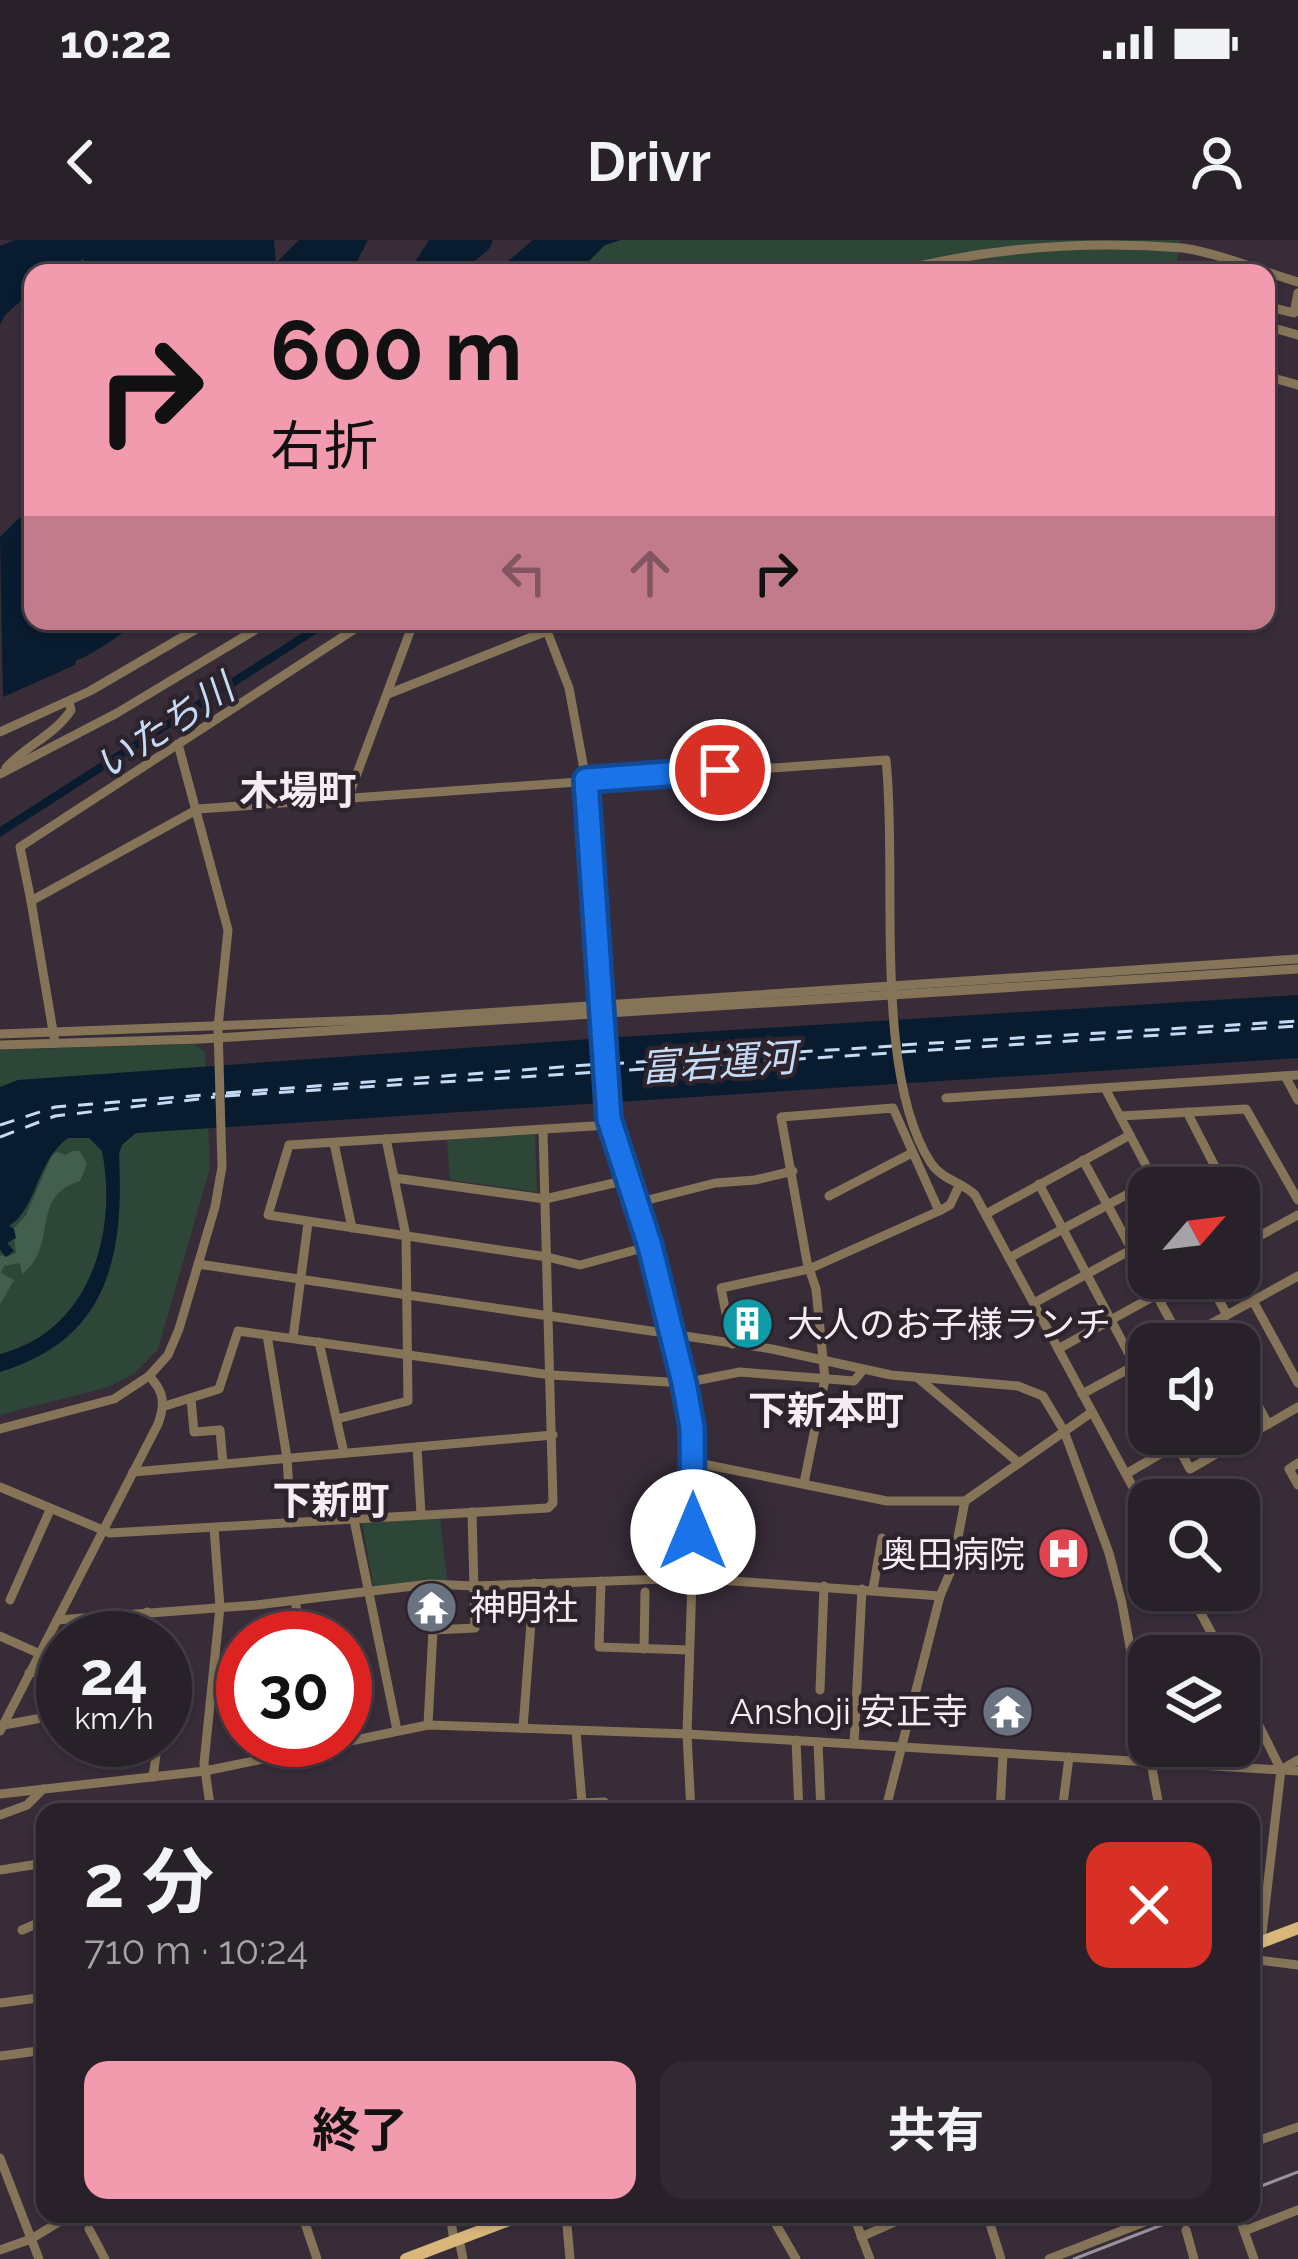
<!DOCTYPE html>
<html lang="ja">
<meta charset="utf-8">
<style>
:root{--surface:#29212a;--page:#312932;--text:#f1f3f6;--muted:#a5a3a8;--line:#453e47;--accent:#f29aae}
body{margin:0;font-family:Raleway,"Noto Sans JP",sans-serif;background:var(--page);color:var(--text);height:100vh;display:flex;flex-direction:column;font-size:45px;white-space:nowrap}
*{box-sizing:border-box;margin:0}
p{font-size:39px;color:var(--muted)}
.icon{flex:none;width:66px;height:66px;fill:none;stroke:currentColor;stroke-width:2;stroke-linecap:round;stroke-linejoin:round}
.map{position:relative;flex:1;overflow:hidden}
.side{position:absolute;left:36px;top:1563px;width:1224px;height:420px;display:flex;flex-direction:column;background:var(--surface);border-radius:24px;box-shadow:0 3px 9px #0004,0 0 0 3px var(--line)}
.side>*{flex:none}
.hud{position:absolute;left:24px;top:24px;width:1251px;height:366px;border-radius:24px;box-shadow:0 3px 9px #0004,0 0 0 3px var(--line);background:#f29aae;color:#111;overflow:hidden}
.needle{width:78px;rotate:62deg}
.buttons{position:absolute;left:1128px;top:927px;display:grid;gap:24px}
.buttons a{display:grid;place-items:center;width:132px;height:132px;border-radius:24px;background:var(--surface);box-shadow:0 3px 9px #0004,0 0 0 3px var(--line);font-size:60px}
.speed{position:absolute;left:36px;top:1371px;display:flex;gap:24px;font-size:60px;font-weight:700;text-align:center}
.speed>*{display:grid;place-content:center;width:156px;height:156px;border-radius:50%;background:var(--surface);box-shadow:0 3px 9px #0004,0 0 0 3px var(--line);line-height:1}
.speed small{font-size:30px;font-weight:400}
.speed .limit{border:18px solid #d22;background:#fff;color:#111}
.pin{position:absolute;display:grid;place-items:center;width:102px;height:102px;color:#fff;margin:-51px;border:6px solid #fff;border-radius:50%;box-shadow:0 3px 12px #0007}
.me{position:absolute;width:132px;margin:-66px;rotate:0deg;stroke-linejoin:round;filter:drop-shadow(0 0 9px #0008)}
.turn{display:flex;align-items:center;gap:42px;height:252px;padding:0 48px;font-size:54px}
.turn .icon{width:156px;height:156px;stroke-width:2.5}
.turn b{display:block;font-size:84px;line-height:102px}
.lanes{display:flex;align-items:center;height:114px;padding:0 48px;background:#0003;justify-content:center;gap:60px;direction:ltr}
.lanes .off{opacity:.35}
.round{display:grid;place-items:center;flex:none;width:126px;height:126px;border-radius:24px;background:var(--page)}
.head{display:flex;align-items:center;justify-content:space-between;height:204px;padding:0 48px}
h1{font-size:72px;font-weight:700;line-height:90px}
.primary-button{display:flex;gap:24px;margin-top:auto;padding:24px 48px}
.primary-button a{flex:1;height:138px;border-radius:24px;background:var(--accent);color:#111;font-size:48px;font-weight:700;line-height:138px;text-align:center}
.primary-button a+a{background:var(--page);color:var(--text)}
.status{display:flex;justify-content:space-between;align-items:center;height:84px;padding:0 60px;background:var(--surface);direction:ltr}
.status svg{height:33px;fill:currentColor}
header{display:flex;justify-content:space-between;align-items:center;height:156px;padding:0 48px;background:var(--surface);font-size:54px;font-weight:700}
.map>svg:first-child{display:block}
.green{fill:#2d4637}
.forest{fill:#425e4d}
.water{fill:#091b2e}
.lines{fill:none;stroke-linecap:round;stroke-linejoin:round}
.ferry{stroke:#c4dbf6;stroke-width:3;stroke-dasharray:15 12;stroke-linecap:butt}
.minor{stroke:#857457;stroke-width:9}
.major{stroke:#d9b77a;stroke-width:12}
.tram{stroke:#9b929c;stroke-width:3}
.route-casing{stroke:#114b97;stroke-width:30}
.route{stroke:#1a73e8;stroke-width:21}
.labels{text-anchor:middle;stroke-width:9;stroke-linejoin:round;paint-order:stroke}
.poi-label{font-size:36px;fill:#f4edf4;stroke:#2d232d;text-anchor:start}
.water-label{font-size:39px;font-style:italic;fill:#c4dbf6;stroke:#2d232d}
.neighbourhood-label{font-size:39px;font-weight:bold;fill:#f4edf4;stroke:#2d232d}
</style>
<div class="status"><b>10:22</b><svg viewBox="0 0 49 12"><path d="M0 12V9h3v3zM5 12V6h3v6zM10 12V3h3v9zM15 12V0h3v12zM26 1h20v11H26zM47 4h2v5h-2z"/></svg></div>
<header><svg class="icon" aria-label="back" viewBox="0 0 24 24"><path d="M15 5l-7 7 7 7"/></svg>Drivr<svg class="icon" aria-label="person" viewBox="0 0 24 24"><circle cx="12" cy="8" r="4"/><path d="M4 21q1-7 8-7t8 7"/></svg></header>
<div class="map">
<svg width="1298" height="2019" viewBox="0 0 1298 2019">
<rect width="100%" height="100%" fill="#372c38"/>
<g class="green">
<polygon points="621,0 1180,0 1176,27 1167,33 1040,28 993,33 577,33 605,4"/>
<polygon points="194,804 205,812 210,928 158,1109 134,1134 108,1147 0,1175 0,810"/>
<polygon points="535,894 537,952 450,940 447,900"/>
<polygon points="440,1278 447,1342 374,1349 362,1283"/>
</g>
<path class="forest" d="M72,911H80L87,924L80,941C28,957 60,1006 22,1034L20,1023L4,1026L1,1033L14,1040L0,1065V1015L6,1017L16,1013L13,989L26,975L51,917L56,912L66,915Z"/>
<g class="water">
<polygon points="15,0 274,0 276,23 299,0 368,0 351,33 95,33 83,19 60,33 33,33 33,50 5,75 0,85 0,6"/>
<polygon points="429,0 493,0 489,9 461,33 408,33"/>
<polygon points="533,0 621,0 605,5 577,33 504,33 508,21"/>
<path d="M33,273V381H136C128,391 86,419 76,420L75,425L3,457L0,297L18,279Z"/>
<polygon points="321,381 336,381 0,597 0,587"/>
<path d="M1298,755V818L136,893L122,905L119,914C124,1014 110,1099 0,1132V1114C90,1091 118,993 102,911L89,898H68C36,921 37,969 9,986L14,989L16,998L7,1003L14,1011L6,1017L0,1010V847L18,840L604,798Z"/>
</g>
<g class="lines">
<g class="ferry">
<polyline points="902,805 1298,781"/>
<polyline points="901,812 1298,786"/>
<polyline points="609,824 893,806"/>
<polyline points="226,853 599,824"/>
<polyline points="225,856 892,813"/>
<polyline points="0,885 55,867 217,854"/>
<polyline points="0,897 55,876 215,857"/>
</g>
<g class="minor">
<path d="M890,33C985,8 1084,0 1183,8C1221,14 1261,31 1298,42"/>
<polyline points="1266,66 1294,73 1298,53"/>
<polyline points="1266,86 1298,95"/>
<polyline points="1266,136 1298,145"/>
<polyline points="388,454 547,391 569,448 586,540 609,879 650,1006 692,1187 694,1278 687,1494 691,1572"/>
<polyline points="0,492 90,451 210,381"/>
<path d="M6,528C25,506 55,495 71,470L69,462"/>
<polyline points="0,534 117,473 270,381"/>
<polyline points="349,555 414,381"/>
<polyline points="31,661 20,607 367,381"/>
<polyline points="0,794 393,779 1298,719"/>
<path d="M55,803L31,661L198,569L886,520C898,629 872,833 931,923C942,940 962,942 975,955L1149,1277"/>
<polyline points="0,805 201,799 1298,729"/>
<polyline points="1285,836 1298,860"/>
<polyline points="1106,850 1158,948"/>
<polyline points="946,858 1298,835"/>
<polyline points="1187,872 1226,948"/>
<polyline points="1120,876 1246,869 1298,960"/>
<polyline points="610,885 289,905 268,975 547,1017 580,1025 650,1006"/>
<polyline points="334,903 352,988"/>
<polyline points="1083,920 1181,1100"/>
<polyline points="395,938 545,959 627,940"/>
<polyline points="1039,944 1149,1152"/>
<polyline points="829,956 910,914"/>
<polyline points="636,963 715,943 755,940 793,931"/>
<polyline points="1239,973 1252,999"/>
<polyline points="986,974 1130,895"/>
<polyline points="1239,1007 1298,975"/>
<polyline points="1009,1018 1154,940"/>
<polyline points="198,1024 772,1109 891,1135 1018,1146 1043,1156 1064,1191 1109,1313 1122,1363 1160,1572"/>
<polyline points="1207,1038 1227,1075"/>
<polyline points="1253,1061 1298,1143"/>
<polyline points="1034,1063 1149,1000"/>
<polyline points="1214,1082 1225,1104"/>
<polyline points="267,1095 287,1218 291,1283"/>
<polyline points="293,1098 308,983"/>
<polyline points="319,1102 344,1213"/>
<polyline points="732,1104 721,1048 809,1029 939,971 950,965 959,946"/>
<polyline points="1174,1104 1298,1036"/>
<polyline points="1058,1109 1187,1038"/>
<polyline points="1239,1130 1268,1184"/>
<polyline points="918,1138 1019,1223"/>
<polyline points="1082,1154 1149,1118"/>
<polyline points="191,1159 194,1192 220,1190 223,1224"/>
<polyline points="165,1166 219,1149 238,1091 551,1135 684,1143 740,1132 854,1141 863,1130"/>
<polyline points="337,1179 408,1161 406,996 386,899"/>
<polyline points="0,1189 114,1159 149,1136 168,1115 179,1089 215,967 222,927 218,787 228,690 178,504"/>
<polyline points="1171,1194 1190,1229 1298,1167"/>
<polyline points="417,1207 421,1274"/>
<polyline points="693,1222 887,1261 965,1261 1092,1172"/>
<polyline points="1298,1223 1289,1229 1298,1245"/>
<polyline points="133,1232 553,1195"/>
<polyline points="1126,1234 1177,1204"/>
<polyline points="804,1243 825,1139 816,1049 807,1022 781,877 893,868 939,971"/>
<polyline points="0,1247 110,1293 548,1268 553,1263 543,890"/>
<polyline points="354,1280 397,1490"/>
<polyline points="637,1292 693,1292"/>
<polyline points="601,1341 599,1407 689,1410"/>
<polyline points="873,1349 882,1298"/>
<polyline points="1188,1350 1224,1416"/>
<polyline points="10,1360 50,1270"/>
<polyline points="296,1361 297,1398"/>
<polyline points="57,1380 256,1365 430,1344 474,1346 692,1338 940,1356"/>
<polyline points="0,1396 38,1413"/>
<polyline points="141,1398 147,1372"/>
<polyline points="644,1409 645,1352"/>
<polyline points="29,1433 63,1428"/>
<polyline points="1239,1445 1281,1530 1261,1702"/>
<polyline points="820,1450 824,1346"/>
<polyline points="4,1485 63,1474"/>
<polyline points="428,1485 433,1390 475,1388 472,1272"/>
<polyline points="523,1488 534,1343"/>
<path d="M0,1491L158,1184C165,1165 165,1152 149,1136"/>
<polyline points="796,1500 799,1572"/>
<polyline points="818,1502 821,1572"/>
<polyline points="854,1504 862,1349"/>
<polyline points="1281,1530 1298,1520"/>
<polyline points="153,1537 158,1500"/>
<polyline points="0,1554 205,1531 428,1485 687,1494 1298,1531"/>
<polyline points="582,1563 604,1562 605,1572"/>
<polyline points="211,1572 204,1523 220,1367 214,1288"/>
<polyline points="487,1572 582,1563 576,1491"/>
<polyline points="885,1572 940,1356 952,1328 965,1261"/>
<polyline points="1000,1572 1003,1514"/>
<polyline points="1062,1572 1069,1517"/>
<polyline points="0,1575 27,1565 43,1549"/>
<polyline points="0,1630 45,1623"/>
<polyline points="22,1690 45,1680"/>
<polyline points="1251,1719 1298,1725"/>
<polyline points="0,1763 45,1757"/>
<polyline points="0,1816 45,1810"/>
<polyline points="1251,1903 1298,1887"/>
<polyline points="0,1918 39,2019"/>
<polyline points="302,1974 317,2019"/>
<polyline points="450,1974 454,2001"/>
<polyline points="566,1974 570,2019"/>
<polyline points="770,1974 796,2019"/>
<polyline points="853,1974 870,2019"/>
<polyline points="987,1974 1001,2019"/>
<polyline points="1238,1974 1254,2019"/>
<polyline points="89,1989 105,2019"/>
<polyline points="1186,1990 1194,2019"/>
<polyline points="1244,1991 1298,1970"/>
<polyline points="861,1997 913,1974"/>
<polyline points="459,1999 463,2019"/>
<polyline points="0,2010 31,1999 72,1974"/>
<polyline points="1049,2019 1165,1974"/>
</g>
<g class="major">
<polyline points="1251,1706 1298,1688"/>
<polyline points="406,2019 525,1974"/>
</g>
<g class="tram">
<polyline points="1251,1950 1298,1932"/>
<polyline points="1074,2019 1190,1974"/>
</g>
</g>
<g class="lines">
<defs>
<polyline id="route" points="693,1292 692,1187 684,1143 650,1006 609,879 586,540 720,530"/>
</defs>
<use href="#route" class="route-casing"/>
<use href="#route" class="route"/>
</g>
<defs>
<symbol id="building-disc" viewBox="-11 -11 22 22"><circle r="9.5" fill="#0f9aa8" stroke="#2d232d"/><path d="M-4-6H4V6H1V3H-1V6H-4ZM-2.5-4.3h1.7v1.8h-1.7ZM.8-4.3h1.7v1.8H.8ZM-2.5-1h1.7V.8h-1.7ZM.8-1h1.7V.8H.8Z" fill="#fff"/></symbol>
<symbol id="hospital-disc" viewBox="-11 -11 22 22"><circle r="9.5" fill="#e0444e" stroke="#2d232d"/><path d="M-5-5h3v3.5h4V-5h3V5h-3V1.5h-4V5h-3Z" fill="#fff"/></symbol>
<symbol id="temple-disc" viewBox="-11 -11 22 22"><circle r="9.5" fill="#6b7280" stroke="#2d232d"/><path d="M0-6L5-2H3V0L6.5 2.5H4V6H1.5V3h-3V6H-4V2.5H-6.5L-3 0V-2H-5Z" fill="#fff"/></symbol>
</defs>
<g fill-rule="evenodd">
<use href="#building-disc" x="718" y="1054" width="59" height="59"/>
<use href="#hospital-disc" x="1034" y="1284" width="59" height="59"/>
<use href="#temple-disc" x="402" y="1338" width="59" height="59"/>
<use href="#temple-disc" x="978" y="1442" width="59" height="59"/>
</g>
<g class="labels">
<g class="poi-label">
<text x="787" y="1097">大人のお子様ランチ</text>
<text x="1025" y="1327" text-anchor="end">奥田病院</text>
<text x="470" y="1380">神明社</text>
<text x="968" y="1484" text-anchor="end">Anshoji 安正寺</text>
</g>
<g class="water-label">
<text transform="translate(164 486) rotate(-33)" y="14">いたち川</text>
<text transform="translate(718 822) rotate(-4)" y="14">富岩運河</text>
</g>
<g class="neighbourhood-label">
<text x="298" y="564">木場町</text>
<text x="826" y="1184">下新本町</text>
<text x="331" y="1274">下新町</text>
</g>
</g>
</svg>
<div class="buttons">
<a><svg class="needle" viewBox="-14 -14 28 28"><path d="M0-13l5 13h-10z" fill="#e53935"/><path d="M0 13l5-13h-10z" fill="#a5a3a8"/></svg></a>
<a><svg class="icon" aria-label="sound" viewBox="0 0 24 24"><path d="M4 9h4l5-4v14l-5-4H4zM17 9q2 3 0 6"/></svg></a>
<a><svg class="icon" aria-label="search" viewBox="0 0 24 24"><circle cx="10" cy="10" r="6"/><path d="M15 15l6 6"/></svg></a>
<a><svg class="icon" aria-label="layers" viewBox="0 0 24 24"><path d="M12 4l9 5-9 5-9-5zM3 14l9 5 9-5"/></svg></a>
</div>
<div class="speed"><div>24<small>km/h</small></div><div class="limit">30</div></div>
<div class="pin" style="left:720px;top:530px;background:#d93025"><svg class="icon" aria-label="arrive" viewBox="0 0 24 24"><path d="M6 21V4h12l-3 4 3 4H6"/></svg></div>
<svg class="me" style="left:693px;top:1292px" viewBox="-20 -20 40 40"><circle r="19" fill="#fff"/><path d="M0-13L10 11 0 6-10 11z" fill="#1a73e8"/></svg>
<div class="hud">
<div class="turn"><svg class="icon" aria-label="right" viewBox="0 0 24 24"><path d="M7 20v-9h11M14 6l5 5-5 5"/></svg><div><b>600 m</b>右折</div></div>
<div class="lanes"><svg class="icon off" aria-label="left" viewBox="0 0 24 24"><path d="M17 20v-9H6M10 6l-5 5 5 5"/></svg><svg class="icon off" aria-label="ahead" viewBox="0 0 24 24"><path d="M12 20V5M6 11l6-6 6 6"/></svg><svg class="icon" aria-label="right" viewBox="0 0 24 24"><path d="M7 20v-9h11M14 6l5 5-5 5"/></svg></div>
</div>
<section class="side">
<div class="head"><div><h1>2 分</h1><p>710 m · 10:24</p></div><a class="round" style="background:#d93025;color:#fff"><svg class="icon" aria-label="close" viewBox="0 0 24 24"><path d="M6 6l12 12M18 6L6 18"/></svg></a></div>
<div class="primary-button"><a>終了</a><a>共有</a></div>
</section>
</div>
